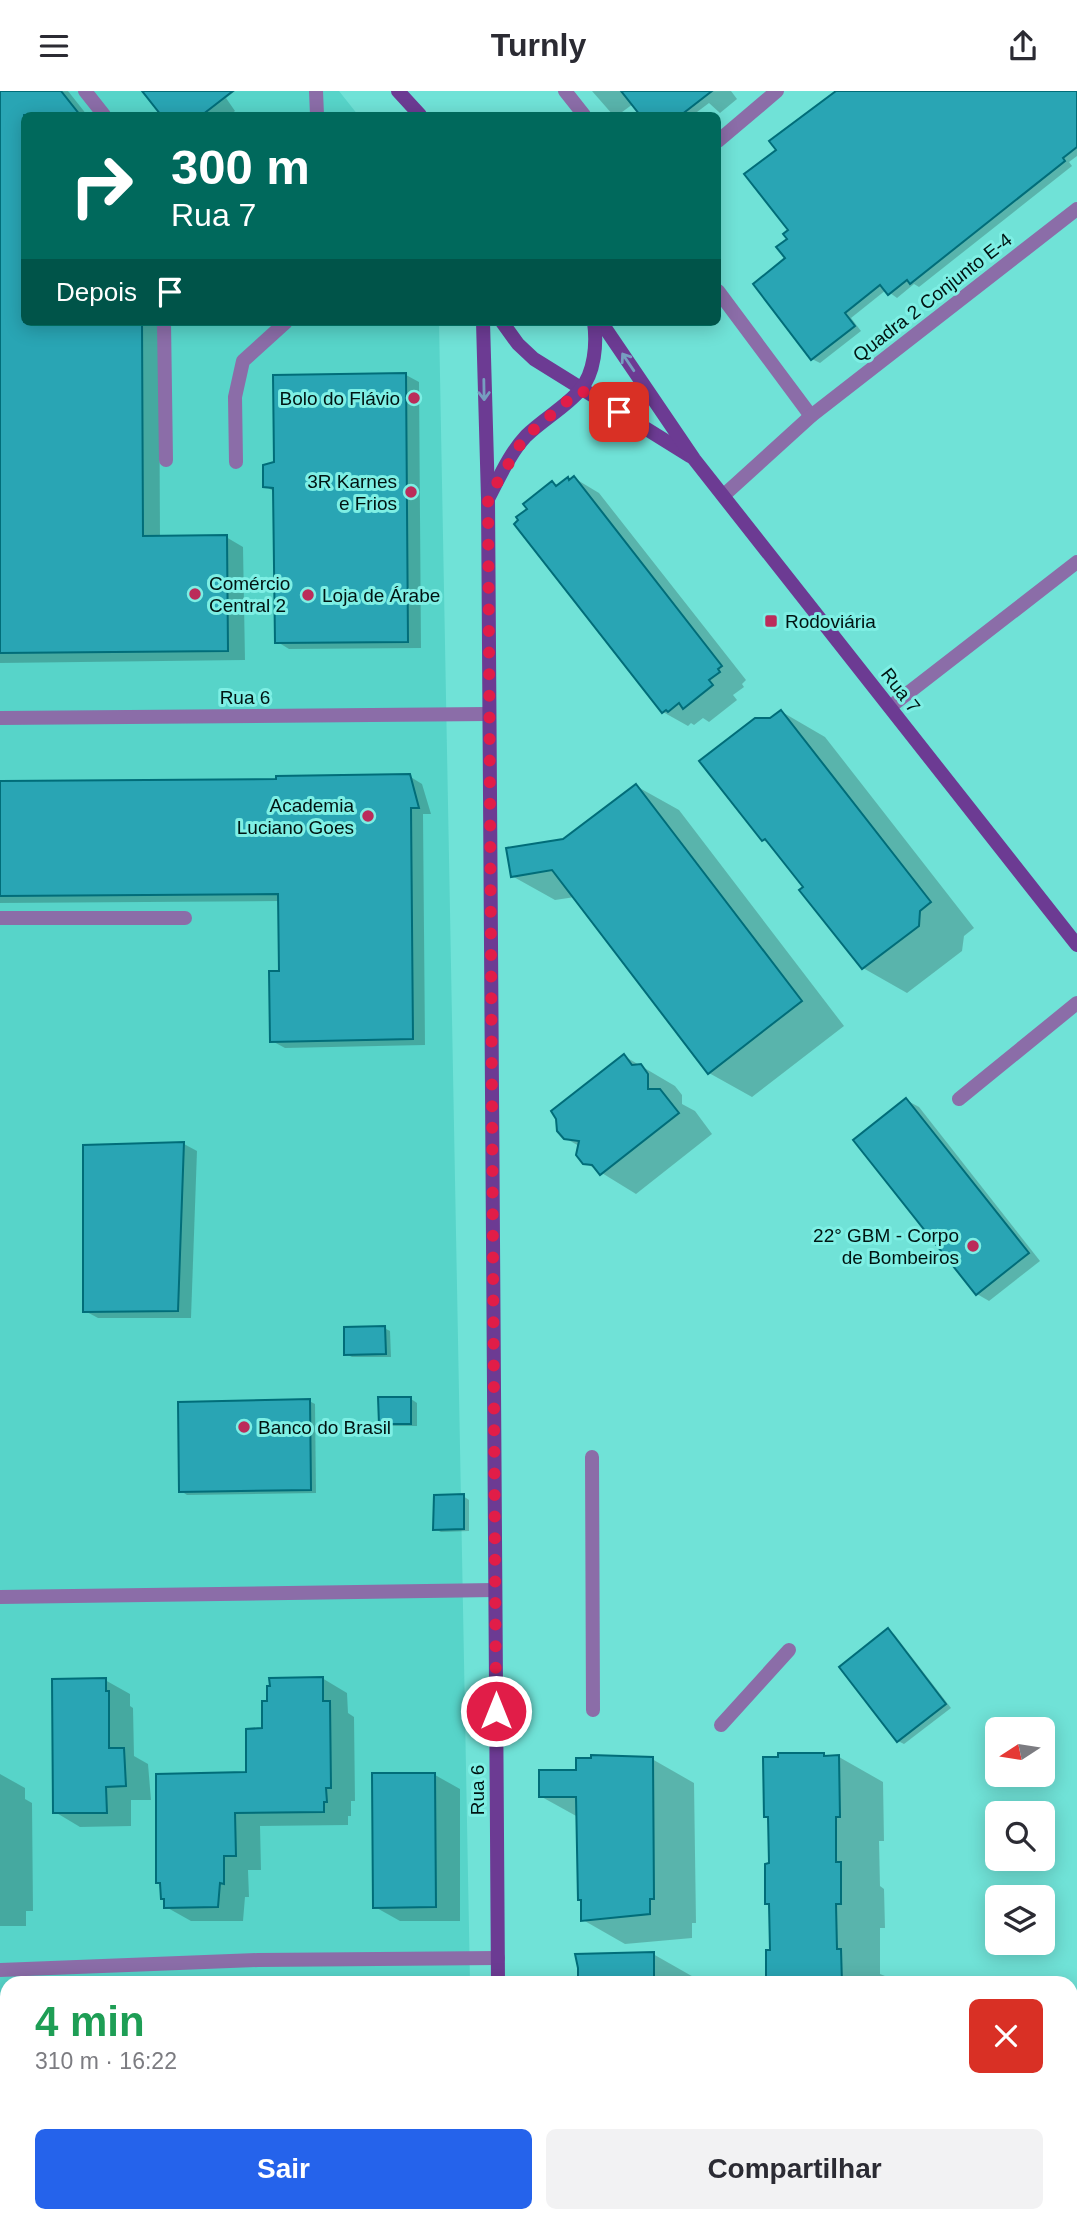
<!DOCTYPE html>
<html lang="pt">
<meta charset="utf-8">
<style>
:root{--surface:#fff;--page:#f2f2f3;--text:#2b2b33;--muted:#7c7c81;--accent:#2563eb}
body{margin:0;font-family:Arial,sans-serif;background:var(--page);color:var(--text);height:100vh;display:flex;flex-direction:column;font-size:26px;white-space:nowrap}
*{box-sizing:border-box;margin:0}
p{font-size:23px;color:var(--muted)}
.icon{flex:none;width:38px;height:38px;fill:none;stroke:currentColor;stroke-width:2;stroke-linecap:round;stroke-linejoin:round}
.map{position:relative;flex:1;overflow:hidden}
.side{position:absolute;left:0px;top:1885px;width:1078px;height:247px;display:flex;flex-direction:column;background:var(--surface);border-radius:21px 21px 0 0;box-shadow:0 4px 18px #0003}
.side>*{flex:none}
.top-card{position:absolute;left:21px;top:21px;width:700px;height:214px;border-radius:10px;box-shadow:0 4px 18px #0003;background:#00695c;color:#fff;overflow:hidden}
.needle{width:46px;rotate:258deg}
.tools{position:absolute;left:985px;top:1626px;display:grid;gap:14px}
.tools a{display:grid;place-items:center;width:70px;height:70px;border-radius:10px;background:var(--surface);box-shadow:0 4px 18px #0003;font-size:35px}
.pin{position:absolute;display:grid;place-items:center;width:60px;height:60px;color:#fff;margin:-30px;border-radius:14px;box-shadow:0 4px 10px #0006}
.me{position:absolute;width:77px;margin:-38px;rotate:0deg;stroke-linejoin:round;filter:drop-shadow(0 0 5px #0008)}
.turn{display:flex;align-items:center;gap:24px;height:147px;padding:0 35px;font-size:32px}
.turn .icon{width:91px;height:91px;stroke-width:2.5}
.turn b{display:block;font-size:49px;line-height:60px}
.then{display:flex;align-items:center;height:66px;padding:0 35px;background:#0003;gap:14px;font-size:26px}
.round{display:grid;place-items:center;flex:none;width:74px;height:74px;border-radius:10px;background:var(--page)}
.headline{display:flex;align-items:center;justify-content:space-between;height:119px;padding:0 35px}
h1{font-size:42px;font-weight:600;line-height:52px;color:#1e9e55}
.button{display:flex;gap:14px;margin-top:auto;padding:14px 35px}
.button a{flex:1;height:80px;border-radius:10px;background:var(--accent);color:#fff;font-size:28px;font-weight:600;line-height:80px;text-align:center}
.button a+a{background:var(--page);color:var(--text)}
header{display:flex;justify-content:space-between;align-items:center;height:91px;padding:0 35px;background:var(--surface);font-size:32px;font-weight:600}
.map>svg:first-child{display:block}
.built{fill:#57d4c9}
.shadow{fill:#0003}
.building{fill:#29a5b4;stroke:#016d79;stroke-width:2}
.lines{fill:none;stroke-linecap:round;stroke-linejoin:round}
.lane{stroke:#8b6da8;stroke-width:14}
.street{stroke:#8b6da8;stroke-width:14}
.secondary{stroke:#6c3b93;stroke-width:14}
.oneway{stroke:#769ec0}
.route{stroke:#e11d48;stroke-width:12;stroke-dasharray:0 21.6}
.poi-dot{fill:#bb2c5a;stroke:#7eefe4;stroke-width:2.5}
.labels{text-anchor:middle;stroke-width:6;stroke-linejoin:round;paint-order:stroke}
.street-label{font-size:19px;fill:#001412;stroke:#7eefe4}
.poi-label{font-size:19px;fill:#001412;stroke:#7eefe4;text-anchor:end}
</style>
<header><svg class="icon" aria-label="menu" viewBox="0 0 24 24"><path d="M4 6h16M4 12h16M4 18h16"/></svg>Turnly<svg class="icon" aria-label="share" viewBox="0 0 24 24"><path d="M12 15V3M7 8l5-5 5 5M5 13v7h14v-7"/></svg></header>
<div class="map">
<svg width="1077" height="2131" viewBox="0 0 1077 2131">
<rect width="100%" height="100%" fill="#70e2d7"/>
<polygon class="built" points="0,0 339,0 358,24 24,24 24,231 439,231 470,1892 7,1892 7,2124 474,2124 474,2131 0,2131"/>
<g class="shadow">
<polygon points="0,0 68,0 87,24 24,24 24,231 159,231 160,447 226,446 243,456 245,569 0,572"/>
<polygon points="145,0 235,0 226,7 235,20 230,24 163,24"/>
<polygon points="592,0 731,0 737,8 720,22 709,12 693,24 642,24 633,13 618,24 613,24"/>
<polygon points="838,0 1077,0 1077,65 1069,71 1072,75 919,196 914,193 897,207 886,199 851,227 861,240 820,272 812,268 787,167 790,140 778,60"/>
<polygon points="406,284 419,291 421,557 289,558 276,550 275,401 265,395 275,373"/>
<polygon points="574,387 599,402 746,589 742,593 744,596 733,604 737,609 709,631 703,627 694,634 691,632 688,635 663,621 529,418 553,392 559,395 568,388 571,390"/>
<polygon points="782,621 825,646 974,837 964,845 962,860 907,902 863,877 773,755 763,749 771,629"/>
<polygon points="409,685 422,693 431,723 423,723 425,954 285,957 272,950 280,882 280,810 0,812 0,691 278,689"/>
<polygon points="636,695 679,719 844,935 752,1006 709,982 575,806 555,809 512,785 564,749"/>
<polygon points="624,965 675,995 682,1004 682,1013 695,1020 712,1043 636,1103 584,1071 579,1055 565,1047"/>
<polygon points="906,1009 919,1016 1040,1170 989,1210 977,1203"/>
<polygon points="184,1053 197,1060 191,1227 98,1227 85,1220"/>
<polygon points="384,1237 390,1240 391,1266 352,1266 346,1263"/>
<polygon points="411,1308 417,1312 417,1335 387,1335 381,1332"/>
<polygon points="309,1310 315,1313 316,1402 187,1404 181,1400"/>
<polygon points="463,1405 469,1409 469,1440 441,1441 435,1438"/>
<polygon points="888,1540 894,1543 951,1617 904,1653 898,1650"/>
<polygon points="322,1587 347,1602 348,1622 354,1626 355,1710 351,1710 351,1725 348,1725 348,1734 260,1735 261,1779 248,1779 249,1806 245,1806 243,1830 191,1830 166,1816 166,1809 163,1807 248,1683 264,1639"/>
<polygon points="105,1589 130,1603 130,1615 133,1617 134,1665 148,1673 151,1709 131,1709 131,1735 80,1736 55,1721"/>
<polygon points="824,1663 829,1666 839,1666 883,1691 884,1750 879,1750 880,1795 884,1798 885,1837 880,1837 880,1883 885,1885 885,1892 767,1892 772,1861 771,1815 767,1812 771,1774 769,1728 766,1725"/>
<polygon points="652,1668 694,1692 696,1832 692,1832 692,1847 625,1853 583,1829 578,1726 540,1705 578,1681"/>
<polygon points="0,1683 25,1697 25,1708 32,1712 33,1820 26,1820 26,1835 0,1835"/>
<polygon points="435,1684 460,1698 460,1830 400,1830 375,1816"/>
<polygon points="653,1863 697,1888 697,1892 580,1892"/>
<rect x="235" y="2124" width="209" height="7"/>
<polygon points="933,2124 1020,2124 1020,2131 934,2131"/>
</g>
<g class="building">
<polygon points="0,0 61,0 80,24 24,24 24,231 142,231 143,445 227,444 228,560 0,562"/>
<polygon points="142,0 233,0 202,24 161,24"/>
<polygon points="621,0 712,0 681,24 640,24"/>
<polygon points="836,0 1077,0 1077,56 1063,67 1065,70 910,193 907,189 888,204 880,194 845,222 855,235 811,269 753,193 785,167 776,156 787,148 783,143 788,139 744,83 776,59 769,50"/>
<polygon points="406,282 408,551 275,552 273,397 263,396 263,374 274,371 273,284"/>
<polygon points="574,385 722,575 718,578 720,581 709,589 713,594 683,618 679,612 668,621 666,619 662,622 514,433 518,429 516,426 527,418 523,413 538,401 552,390 556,395 568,386 569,389"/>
<polygon points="781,619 931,811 920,820 919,835 862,878 799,799 803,796 765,748 762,750 699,670 755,627 770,627"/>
<polygon points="410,683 419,717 411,717 413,948 270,951 269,880 279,880 278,803 0,805 0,690 276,688 276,685"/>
<polygon points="636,693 802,910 708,983 552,779 511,786 506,757 563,748"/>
<polygon points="624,963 632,974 641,973 648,983 648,998 660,998 679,1022 600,1084 592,1074 583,1073 576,1064 579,1050 564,1048 557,1040 556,1028 551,1020"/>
<polygon points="906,1007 1029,1162 976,1204 853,1049"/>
<polygon points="184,1051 178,1220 83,1221 83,1054"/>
<polygon points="385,1235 386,1263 344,1264 344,1236"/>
<polygon points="378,1306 411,1306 411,1333 379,1333"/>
<polygon points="310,1308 311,1399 179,1401 178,1311"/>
<polygon points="464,1403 464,1438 433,1439 434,1404"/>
<polygon points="888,1537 946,1613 897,1651 839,1576"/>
<polygon points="323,1586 323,1610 330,1610 331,1697 326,1697 327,1711 324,1711 324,1721 235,1722 236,1765 224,1765 224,1793 220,1792 218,1816 164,1817 164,1808 161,1808 160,1792 156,1792 156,1683 246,1681 246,1638 262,1637 262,1610 267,1610 267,1595 270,1595 269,1587"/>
<polygon points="106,1587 106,1600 109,1600 109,1657 124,1657 126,1695 106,1696 107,1722 53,1722 52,1588"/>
<polygon points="778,1662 824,1662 824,1665 839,1664 840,1726 836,1726 836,1771 841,1771 841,1813 836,1813 837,1858 841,1858 842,1892 766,1892 766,1859 770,1859 769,1813 765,1813 765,1773 769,1772 768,1726 764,1726 763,1666 778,1666"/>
<polygon points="591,1664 653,1666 654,1808 650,1808 650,1823 581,1830 581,1809 578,1809 576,1706 539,1706 539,1679 576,1679 576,1667 591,1667"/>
<polygon points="372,1682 435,1682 436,1816 373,1817"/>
<polygon points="654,1861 654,1892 578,1892 578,1877 575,1863"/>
</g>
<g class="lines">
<g class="lane">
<polyline points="85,0 104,24"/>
<polyline points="316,0 317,24"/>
<polyline points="164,231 166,369"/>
<polyline points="236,371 235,306 243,270 286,231"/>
<polyline points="0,827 185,827"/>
<polyline points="959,1008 1077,912"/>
<polyline points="592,1366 593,1619"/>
<polyline points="721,1634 789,1559"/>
</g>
<g class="street">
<polyline points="565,0 584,24"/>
<polyline points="718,50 777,0"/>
<polyline points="718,200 811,325"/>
<polyline points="724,404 811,325 1077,118"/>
<polyline points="890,616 1077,471"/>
<polyline points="0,627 489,623"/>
<polyline points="0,1506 495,1499"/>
<polyline points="0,1879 258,1869 498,1867"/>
</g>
<g class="secondary">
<polyline points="398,0 420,24"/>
<polyline points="483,231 488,407 498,1892"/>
<polyline points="502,231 518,253 534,268 690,365"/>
<polyline points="601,231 694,368 1077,854"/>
<path d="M489,406C500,385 510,362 526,345C542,329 567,315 580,299C595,282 597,252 594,231"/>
<polyline points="500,2124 500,2131"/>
</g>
</g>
<defs><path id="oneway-shaft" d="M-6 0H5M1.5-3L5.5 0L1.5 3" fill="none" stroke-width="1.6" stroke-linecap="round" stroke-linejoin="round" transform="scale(1.75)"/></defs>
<g class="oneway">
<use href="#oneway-shaft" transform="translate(628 271) rotate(-124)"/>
<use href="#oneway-shaft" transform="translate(484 299) rotate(89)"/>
</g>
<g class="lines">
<polyline class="route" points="496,1620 488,407 524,347 580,299 619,321"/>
</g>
<g class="poi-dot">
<circle cx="414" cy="307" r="7"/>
<circle cx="411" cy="401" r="7"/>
<circle cx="195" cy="503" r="7"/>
<circle cx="308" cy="504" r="7"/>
<rect x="764" y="523" width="14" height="14" rx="3.5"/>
<circle cx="368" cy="725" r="7"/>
<circle cx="973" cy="1155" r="7"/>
<circle cx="244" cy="1336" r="7"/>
</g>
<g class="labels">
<g class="street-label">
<text transform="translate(932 206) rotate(-38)" y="7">Quadra 2 Conjunto E-4</text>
<text transform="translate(901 599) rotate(52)" y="7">Rua 7</text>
<text x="245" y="613">Rua 6</text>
<text transform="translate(477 1699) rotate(-90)" y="7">Rua 6</text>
</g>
<g class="poi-label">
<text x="400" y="314">Bolo do Flávio</text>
<text x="397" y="397">3R Karnes<tspan x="397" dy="22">e Frios</tspan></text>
<text x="209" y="499" text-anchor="start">Comércio<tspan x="209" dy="22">Central 2</tspan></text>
<text x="322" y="511" text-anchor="start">Loja de Árabe</text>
<text x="785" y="537" text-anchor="start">Rodoviária</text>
<text x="354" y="721">Academia<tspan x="354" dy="22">Luciano Goes</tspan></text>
<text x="959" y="1151">22° GBM - Corpo<tspan x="959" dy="22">de Bombeiros</tspan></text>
<text x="258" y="1343" text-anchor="start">Banco do Brasil</text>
</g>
</g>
</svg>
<div class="tools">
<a><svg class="needle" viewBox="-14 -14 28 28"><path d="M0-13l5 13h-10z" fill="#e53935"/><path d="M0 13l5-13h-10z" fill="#7c7c81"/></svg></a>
<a><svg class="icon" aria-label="search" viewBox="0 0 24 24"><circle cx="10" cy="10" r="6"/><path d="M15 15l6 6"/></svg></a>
<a><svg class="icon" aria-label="layers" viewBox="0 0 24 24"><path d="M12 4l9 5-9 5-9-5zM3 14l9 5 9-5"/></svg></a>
</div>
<div class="pin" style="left:619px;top:321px;background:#d93025"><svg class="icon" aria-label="arrive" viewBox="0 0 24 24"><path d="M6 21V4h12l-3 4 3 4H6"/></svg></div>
<svg class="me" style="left:496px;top:1620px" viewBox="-20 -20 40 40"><circle r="17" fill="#e11d48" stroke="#fff" stroke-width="3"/><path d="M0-11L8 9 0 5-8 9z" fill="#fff"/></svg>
<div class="top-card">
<div class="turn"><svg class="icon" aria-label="right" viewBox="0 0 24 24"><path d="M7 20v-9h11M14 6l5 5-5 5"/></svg><div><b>300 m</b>Rua 7</div></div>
<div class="then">Depois<svg class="icon" aria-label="arrive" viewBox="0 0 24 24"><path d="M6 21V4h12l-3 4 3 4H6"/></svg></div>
</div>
<section class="side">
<div class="headline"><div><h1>4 min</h1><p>310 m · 16:22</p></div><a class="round" style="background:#d93025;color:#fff"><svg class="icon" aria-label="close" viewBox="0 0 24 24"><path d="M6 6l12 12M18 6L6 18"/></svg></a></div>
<div class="button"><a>Sair</a><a>Compartilhar</a></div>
</section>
</div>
